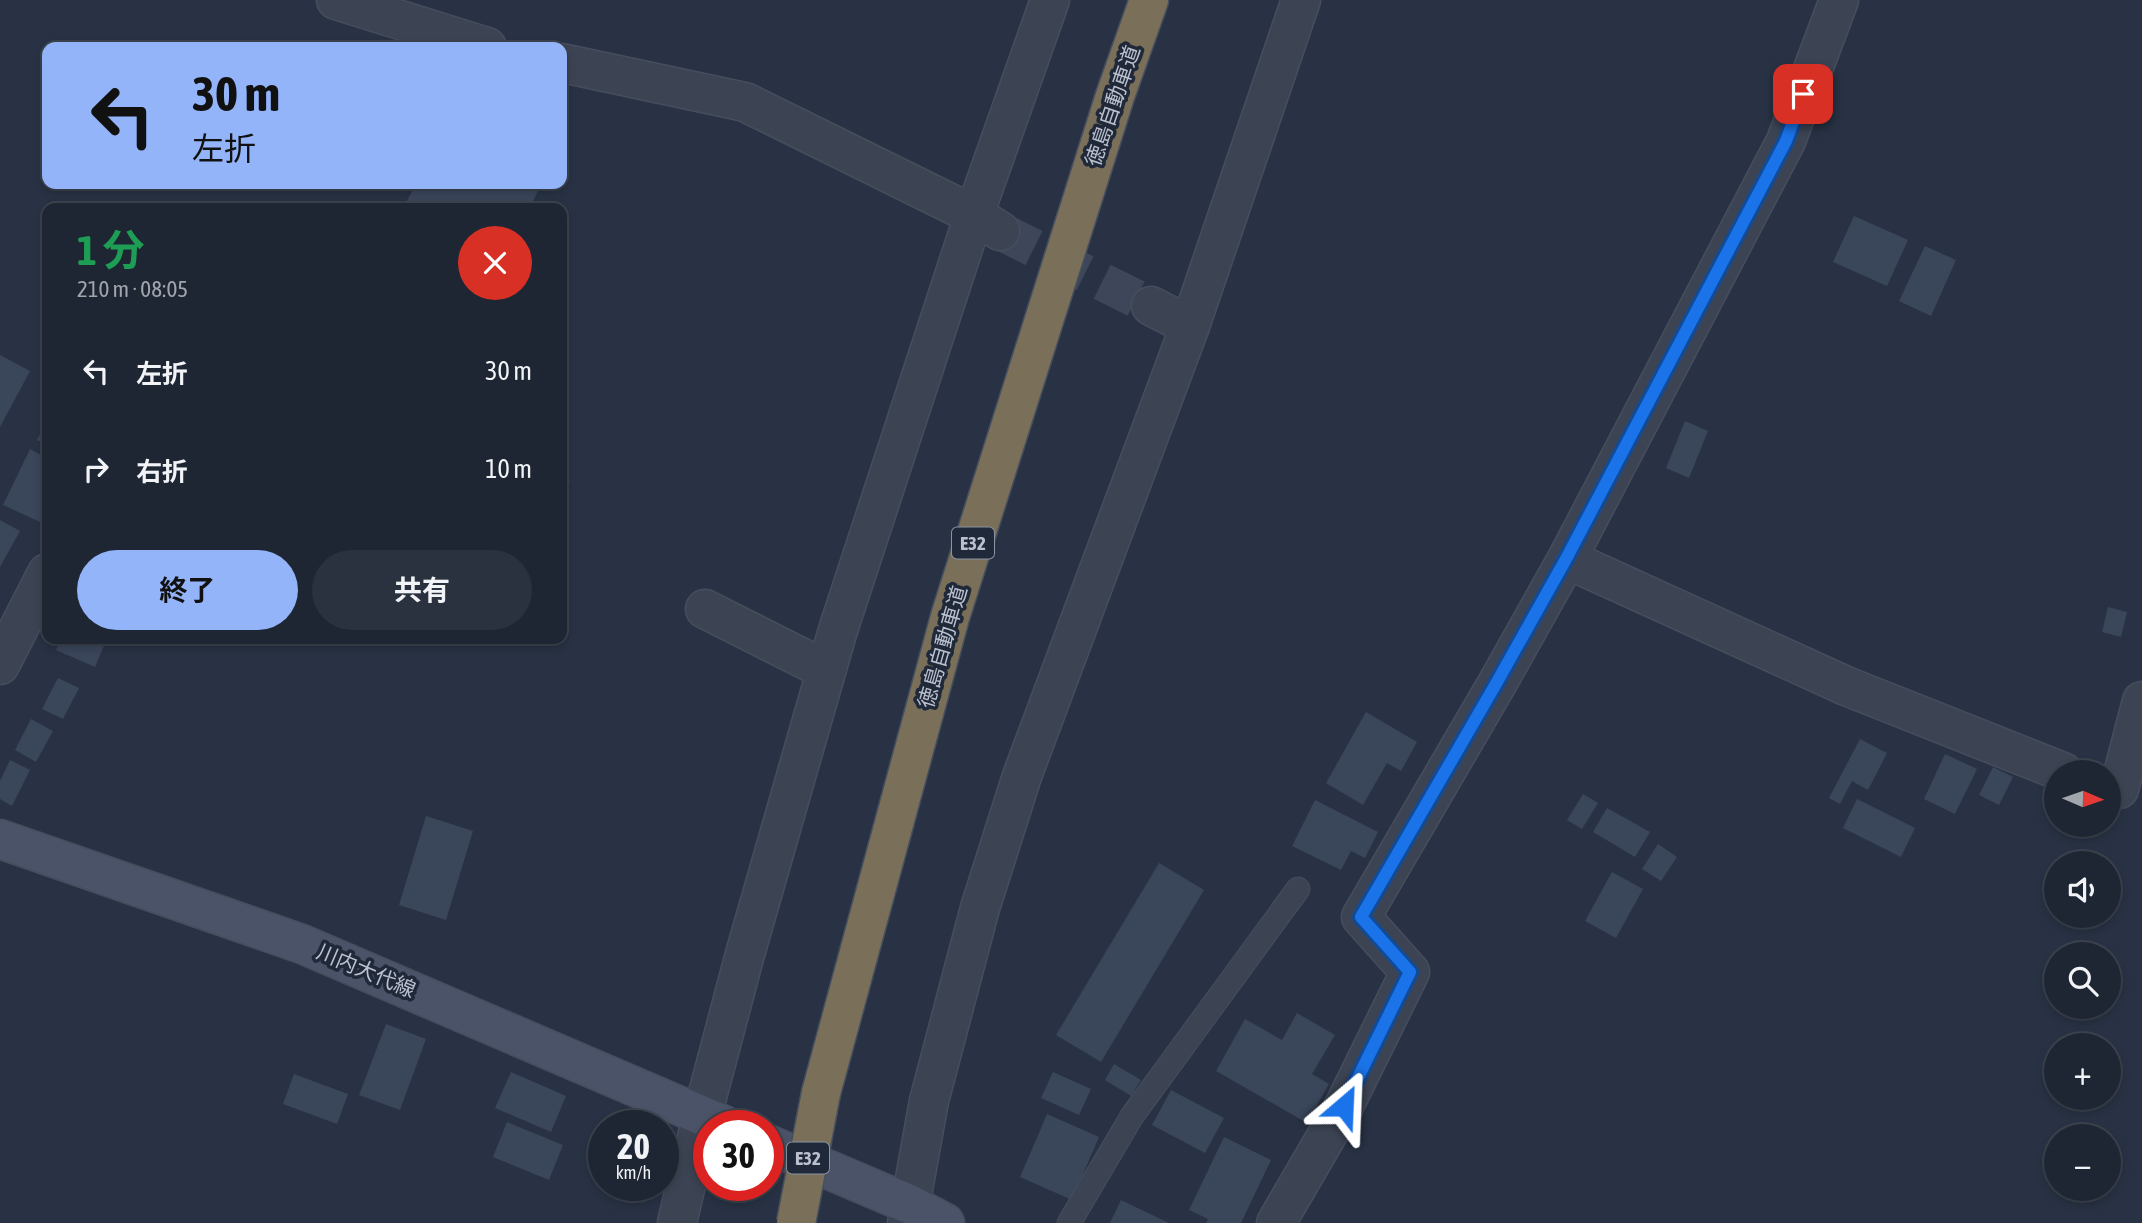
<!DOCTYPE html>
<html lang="ja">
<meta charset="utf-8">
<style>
:root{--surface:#1e2633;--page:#2b323f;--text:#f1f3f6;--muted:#a1a5ac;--line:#3c434e;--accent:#93b4f9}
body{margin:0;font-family:"Asap Condensed","Noto Sans JP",sans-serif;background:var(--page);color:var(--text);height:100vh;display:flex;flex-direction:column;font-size:26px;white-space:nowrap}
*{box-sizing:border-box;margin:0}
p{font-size:23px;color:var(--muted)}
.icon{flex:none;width:38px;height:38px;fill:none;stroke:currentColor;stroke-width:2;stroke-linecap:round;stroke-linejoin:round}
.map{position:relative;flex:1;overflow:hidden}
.sheet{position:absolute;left:42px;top:203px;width:525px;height:441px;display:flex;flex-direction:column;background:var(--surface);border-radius:14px;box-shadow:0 4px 10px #0003,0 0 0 2px var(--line)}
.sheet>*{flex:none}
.banner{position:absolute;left:42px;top:42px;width:525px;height:147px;border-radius:14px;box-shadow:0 4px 10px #0003,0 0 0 2px var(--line);background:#93b4f9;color:#111;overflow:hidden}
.needle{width:46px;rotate:92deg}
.buttons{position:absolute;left:2044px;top:760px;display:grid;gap:14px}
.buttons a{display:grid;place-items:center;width:77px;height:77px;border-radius:50%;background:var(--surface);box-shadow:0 4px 10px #0003,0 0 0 2px var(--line);font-size:35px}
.speed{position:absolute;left:588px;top:1110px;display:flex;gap:14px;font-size:35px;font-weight:700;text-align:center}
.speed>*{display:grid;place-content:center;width:91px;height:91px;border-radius:50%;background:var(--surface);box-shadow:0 4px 10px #0003,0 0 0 2px var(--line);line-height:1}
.speed small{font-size:18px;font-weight:400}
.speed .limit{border:10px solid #d22;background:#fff;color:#111}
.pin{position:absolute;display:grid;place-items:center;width:60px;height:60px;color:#fff;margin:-30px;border-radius:14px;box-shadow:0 4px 10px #0006}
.me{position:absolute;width:77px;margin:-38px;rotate:26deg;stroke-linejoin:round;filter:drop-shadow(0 0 5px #0008)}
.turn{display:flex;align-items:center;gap:24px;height:147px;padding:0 35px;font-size:32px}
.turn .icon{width:91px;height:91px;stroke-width:2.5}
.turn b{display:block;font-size:49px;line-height:60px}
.round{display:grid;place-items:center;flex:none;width:74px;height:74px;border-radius:37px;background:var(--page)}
.overview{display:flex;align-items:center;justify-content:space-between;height:119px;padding:0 35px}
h1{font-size:42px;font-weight:700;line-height:52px;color:#1e9e55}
.action{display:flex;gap:14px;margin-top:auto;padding:14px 35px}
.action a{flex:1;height:80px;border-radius:42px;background:var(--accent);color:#111;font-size:28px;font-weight:700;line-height:80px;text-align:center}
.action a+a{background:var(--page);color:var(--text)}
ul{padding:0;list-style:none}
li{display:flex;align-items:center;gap:21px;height:98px;padding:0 35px}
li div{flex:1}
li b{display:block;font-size:26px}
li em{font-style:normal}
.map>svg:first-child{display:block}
.building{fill:#3a465a}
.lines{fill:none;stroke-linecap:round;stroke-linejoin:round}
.minor-tunnel{stroke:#3e4759;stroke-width:38;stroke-dasharray:38 19;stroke-linecap:butt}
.service-casing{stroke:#464d5d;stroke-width:25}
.minor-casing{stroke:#464d5d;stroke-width:41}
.tertiary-casing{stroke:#464d5d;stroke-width:41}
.secondary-casing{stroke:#464d5d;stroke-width:41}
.motorway-casing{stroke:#474f5e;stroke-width:41}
.service{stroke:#3c4454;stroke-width:23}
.minor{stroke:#3c4454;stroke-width:38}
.tertiary{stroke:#3c4454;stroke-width:38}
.secondary{stroke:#4a5367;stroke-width:38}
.motorway{stroke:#7a6f59;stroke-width:38}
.motorway-bridge-casing{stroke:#474f5e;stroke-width:41;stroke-linecap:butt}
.motorway-bridge{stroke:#7a6f59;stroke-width:38}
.route-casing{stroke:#114b97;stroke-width:18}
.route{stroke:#1a73e8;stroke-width:12}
.labels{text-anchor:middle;stroke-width:7;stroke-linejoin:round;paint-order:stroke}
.shield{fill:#202939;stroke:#8c93a1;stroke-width:2}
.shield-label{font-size:19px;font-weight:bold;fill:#bac0cd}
.street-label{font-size:21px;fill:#bac0cd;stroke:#202939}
</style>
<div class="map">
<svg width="2142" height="1223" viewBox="0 0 2142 1223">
<rect width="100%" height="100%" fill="#283244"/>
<g class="building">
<polygon points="416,184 542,184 529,208 403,208"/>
<polygon points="1854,216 1908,240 1887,286 1833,262"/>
<polygon points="1925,246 1956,260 1931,316 1899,301"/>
<polygon points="0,355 30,371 0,427"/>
<polygon points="47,420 47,445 37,440"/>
<polygon points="1685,421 1708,431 1689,478 1666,468"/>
<polygon points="30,449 47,458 47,512 42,523 3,505"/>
<polygon points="562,475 570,481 562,495"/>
<polygon points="0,520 20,531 0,567"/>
<polygon points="2108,607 2127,612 2121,637 2102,632"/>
<polygon points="61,639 107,639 95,667 56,650"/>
<polygon points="58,678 79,688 63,719 42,709"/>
<polygon points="1366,712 1417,742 1401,771 1387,763 1363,805 1326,783"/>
<polygon points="31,719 53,731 36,762 15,750"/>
<polygon points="1860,739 1887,753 1868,790 1852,781 1840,804 1829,798"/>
<polygon points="1945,754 1977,769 1955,814 1924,799"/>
<polygon points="10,760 30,770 12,806 0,799 0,781"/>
<polygon points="1993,767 2013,777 1999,805 1979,795"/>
<polygon points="1583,794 1598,803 1582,829 1567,820"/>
<polygon points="1857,799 1915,828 1901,857 1843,828"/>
<polygon points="1315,800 1378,832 1365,858 1351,851 1341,870 1292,846"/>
<polygon points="1607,808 1650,832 1635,857 1593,832"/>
<polygon points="426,816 473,831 446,920 399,905"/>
<polygon points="1658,844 1677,857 1661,881 1642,869"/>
<polygon points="1159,863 1204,890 1101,1062 1056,1035"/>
<polygon points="1612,872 1643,889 1616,938 1585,921"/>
<polygon points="1297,1013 1335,1035 1312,1074 1329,1084 1307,1123 1216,1071 1245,1019 1282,1040"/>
<polygon points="386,1024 426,1039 400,1110 359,1095"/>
<polygon points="1114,1064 1141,1080 1131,1096 1105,1080"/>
<polygon points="511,1072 566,1096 551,1132 495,1108"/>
<polygon points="1053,1072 1091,1089 1079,1115 1041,1098"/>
<polygon points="294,1074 348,1094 337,1124 283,1104"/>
<polygon points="1171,1090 1224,1118 1205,1153 1152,1125"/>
<polygon points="1047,1114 1099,1137 1072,1200 1020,1177"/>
<polygon points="507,1122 563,1145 549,1180 493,1157"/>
<polygon points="1224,1137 1271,1160 1241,1223 1206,1223 1208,1219 1189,1210"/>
<polygon points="1121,1200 1169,1223 1110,1223"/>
</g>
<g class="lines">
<polyline class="minor-tunnel" points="1000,231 1151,306"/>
<defs>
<polyline id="service" points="1069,1223 1132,1116 1298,889"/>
<g id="minor">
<polyline points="336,0 487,47"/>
<polyline points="562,63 745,102 974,215 1000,231"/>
<polyline points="1151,306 1190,326"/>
<polyline points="1567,559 1846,686 2063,772"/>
<polyline points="705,609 826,670"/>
<polyline points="0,665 47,573"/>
<polyline points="2119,789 2142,701"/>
<polyline points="677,1223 702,1116 745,954 838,630 974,215 1050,0"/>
<polyline points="1276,1223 1344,1106 1410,972 1361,917 1498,682 1567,559 1786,141 1839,0"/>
</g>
<polyline id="tertiary" points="907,1223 929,1101 980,908 1022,776 1190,326 1301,0"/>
<g id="secondary">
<polyline points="0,839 302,944 724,1125"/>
<polyline points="768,1144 909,1204 945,1223"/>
</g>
<polyline id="motorway" points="821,1093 950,617 1115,96 1149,0"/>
</defs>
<use href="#service" class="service-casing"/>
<use href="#minor" class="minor-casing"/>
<use href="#tertiary" class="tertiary-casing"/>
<use href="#secondary" class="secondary-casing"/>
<use href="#motorway" class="motorway-casing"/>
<use href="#service" class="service"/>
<use href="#minor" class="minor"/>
<use href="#tertiary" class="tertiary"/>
<use href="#secondary" class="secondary"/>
<use href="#motorway" class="motorway"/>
<defs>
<polyline id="motorway-bridge" points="796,1223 821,1093"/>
</defs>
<use href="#motorway-bridge" class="motorway-bridge-casing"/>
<use href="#motorway-bridge" class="motorway-bridge"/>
</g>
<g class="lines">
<defs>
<polyline id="route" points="1344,1106 1410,972 1361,917 1497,682 1566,559 1786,141 1803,94"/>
</defs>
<use href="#route" class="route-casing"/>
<use href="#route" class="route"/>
</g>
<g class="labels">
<g class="shield">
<rect x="952" y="527.5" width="42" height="31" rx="5"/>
<rect x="787" y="1142.5" width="42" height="31" rx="5"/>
</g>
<g class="shield-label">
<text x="973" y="550">E32</text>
<text x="808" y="1165">E32</text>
</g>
<g class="street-label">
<text transform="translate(1113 106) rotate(-71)" y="7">徳島自動車道</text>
<text transform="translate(943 647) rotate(-74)" y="7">徳島自動車道</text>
<text transform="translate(366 971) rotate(23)" y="7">川内大代線</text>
</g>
</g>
</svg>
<div class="buttons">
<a><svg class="needle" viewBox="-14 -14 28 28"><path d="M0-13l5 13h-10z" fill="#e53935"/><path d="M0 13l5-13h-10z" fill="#a1a5ac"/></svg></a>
<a><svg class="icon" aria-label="sound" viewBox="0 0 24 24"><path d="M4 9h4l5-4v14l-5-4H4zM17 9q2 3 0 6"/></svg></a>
<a><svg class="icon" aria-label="search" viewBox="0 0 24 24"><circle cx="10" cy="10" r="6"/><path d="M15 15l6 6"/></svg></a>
<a>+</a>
<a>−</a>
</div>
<div class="speed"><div>20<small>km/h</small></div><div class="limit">30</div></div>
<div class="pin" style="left:1803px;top:94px;background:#d93025"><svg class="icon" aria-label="arrive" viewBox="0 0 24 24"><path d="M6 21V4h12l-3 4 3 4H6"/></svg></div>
<svg class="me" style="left:1344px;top:1106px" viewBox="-20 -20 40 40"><path d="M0-17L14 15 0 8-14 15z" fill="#1a73e8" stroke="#fff" stroke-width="4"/></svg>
<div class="banner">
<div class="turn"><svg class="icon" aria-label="left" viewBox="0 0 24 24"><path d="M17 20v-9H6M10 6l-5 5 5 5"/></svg><div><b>30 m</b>左折</div></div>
</div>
<section class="sheet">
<div class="overview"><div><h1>1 分</h1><p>210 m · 08:05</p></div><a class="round" style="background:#d93025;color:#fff"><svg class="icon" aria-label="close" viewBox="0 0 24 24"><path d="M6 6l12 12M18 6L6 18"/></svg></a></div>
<ul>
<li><svg class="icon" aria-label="left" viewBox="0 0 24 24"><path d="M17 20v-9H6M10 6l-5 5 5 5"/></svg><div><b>左折</b></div><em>30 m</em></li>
<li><svg class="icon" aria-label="right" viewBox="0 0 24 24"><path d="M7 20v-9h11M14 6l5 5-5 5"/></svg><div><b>右折</b></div><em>10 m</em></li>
</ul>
<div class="action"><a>終了</a><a>共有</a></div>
</section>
</div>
